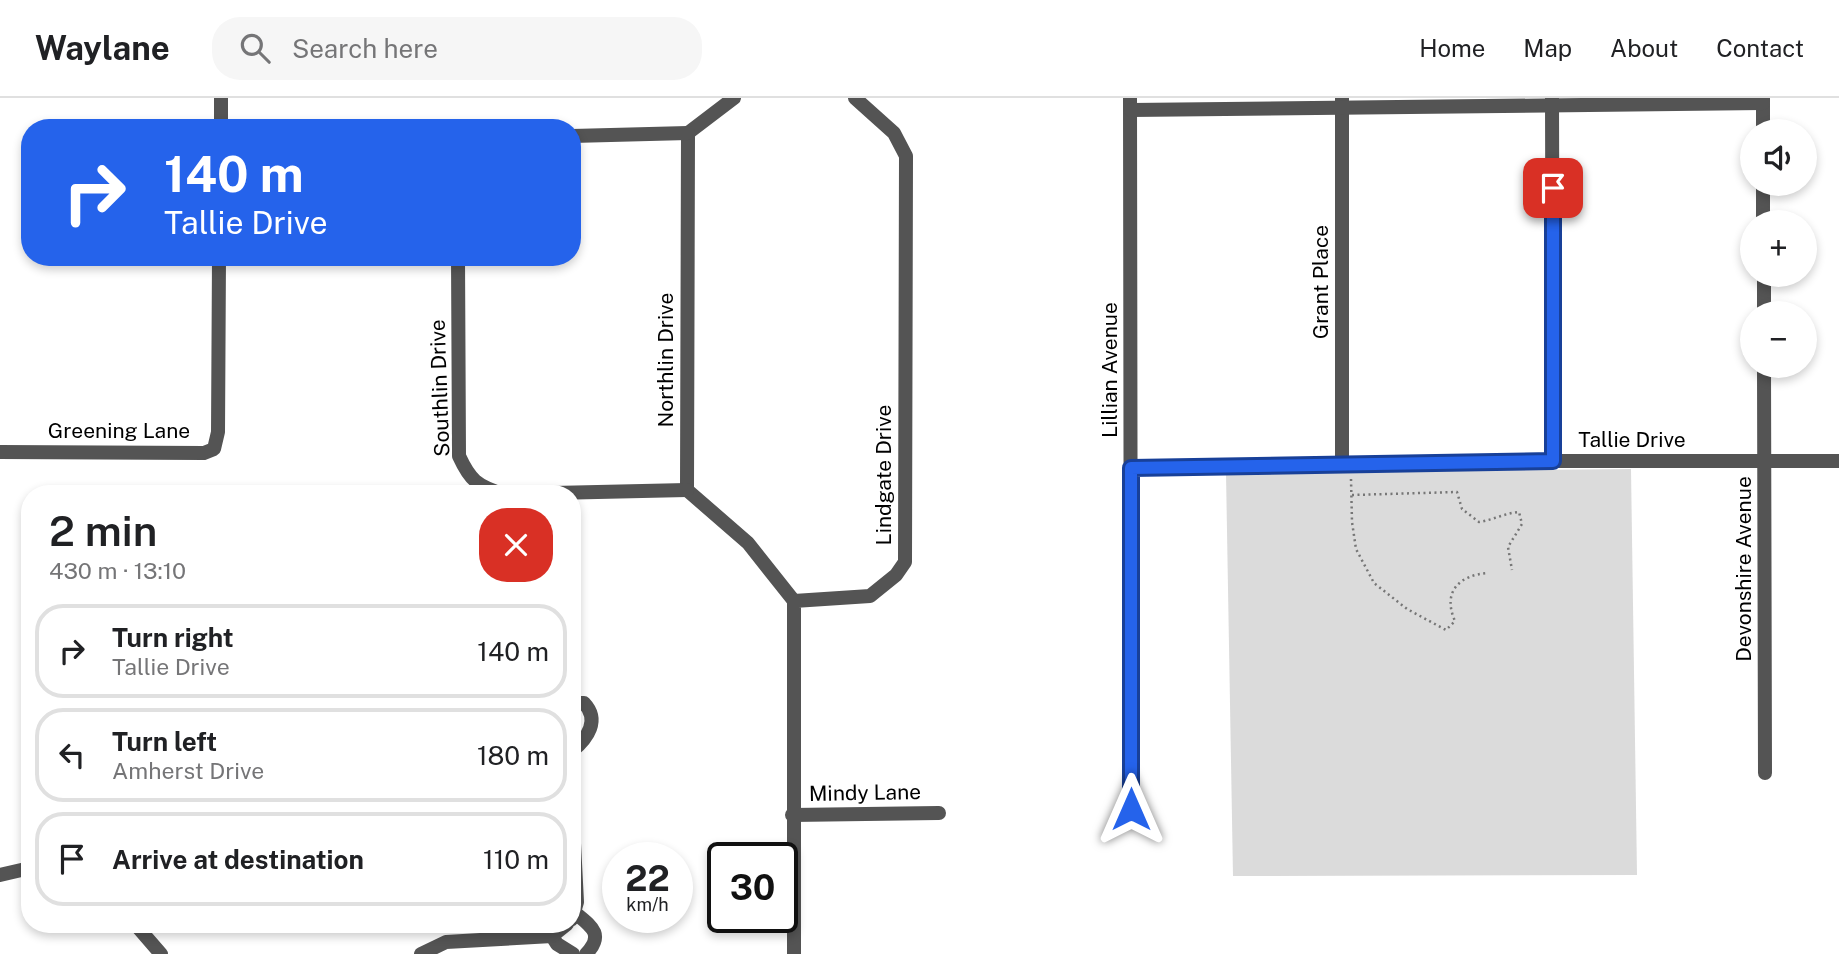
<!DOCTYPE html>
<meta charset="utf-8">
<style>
:root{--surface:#fff;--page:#f6f6f6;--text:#202124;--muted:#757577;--line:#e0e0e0}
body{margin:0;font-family:"Public Sans",sans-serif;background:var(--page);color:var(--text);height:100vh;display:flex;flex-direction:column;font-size:26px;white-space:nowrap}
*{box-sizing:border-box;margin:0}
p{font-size:23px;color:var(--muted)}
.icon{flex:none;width:38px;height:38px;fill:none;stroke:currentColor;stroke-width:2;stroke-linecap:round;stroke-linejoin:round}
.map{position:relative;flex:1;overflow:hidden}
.drawer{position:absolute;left:21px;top:387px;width:560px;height:448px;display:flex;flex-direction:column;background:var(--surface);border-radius:28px;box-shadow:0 4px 10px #0003}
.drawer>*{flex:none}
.top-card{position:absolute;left:21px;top:21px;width:560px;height:147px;border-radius:28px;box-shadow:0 4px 10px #0003;background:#2563eb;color:#fff;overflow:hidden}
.buttons{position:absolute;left:1740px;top:21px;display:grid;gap:14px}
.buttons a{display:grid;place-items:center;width:77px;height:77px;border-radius:50%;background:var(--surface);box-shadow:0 4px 10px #0003;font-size:35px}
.speed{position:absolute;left:602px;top:744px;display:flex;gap:14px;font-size:35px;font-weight:700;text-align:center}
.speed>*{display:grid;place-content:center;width:91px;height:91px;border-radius:50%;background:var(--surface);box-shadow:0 4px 10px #0003;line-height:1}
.speed small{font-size:18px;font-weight:400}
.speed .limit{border:4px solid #111;border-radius:10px;background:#fff;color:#111}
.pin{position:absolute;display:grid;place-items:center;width:60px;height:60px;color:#fff;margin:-30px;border-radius:14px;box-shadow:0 4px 10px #0006}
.me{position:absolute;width:77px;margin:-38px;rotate:0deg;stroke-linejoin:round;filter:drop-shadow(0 0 5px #0008)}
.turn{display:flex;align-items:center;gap:24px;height:147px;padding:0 28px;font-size:32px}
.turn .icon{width:91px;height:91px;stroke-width:2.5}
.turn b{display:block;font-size:49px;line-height:60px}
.round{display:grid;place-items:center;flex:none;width:74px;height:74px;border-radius:28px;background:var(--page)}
.summary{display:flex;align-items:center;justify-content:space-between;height:119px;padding:0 28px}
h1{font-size:42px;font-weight:600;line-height:52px}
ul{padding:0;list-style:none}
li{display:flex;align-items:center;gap:21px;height:94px;margin:0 14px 10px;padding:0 14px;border:4px solid var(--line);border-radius:28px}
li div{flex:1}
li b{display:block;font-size:26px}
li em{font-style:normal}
header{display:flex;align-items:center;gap:42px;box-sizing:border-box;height:98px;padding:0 35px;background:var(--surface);border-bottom:2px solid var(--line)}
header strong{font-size:33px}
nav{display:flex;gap:38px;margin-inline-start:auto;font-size:24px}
.search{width:490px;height:63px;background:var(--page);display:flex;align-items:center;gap:18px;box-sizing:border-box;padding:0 24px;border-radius:28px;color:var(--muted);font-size:26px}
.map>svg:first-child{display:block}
.green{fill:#dbdbdb}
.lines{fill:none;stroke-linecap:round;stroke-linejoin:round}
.path{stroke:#767676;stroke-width:2.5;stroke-dasharray:2 3.5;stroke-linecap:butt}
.minor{stroke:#545454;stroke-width:14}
.route-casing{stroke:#184099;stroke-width:18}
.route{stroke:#2563eb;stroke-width:12}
.labels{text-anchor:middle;stroke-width:5;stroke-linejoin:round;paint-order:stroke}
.street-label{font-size:21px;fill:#000;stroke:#fff}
</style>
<header>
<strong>Waylane</strong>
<div class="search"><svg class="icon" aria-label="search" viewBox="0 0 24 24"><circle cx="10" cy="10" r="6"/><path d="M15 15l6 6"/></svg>Search here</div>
<nav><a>Home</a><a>Map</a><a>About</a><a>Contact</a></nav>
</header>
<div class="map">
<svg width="1839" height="856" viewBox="0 0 1839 856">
<rect width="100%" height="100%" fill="#fff"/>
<polygon class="green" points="1631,371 1637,777 1233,778 1226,375"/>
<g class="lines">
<g class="path">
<path d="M1351,381L1352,424L1356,451L1374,485L1407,511L1446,532L1455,523C1442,494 1459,477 1488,475"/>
<path d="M1352,397L1457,394L1462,411L1479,424C1493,422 1505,415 1519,414L1522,426L1508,449L1512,472"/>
</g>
<g class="minor">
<polyline points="734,0 688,35 687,392 748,445 794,503"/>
<polyline points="1130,0 1131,711"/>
<polyline points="1552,0 1553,363"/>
<polyline points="1763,0 1763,33"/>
<polyline points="1342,1 1342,367"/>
<polyline points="1131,12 1763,5"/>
<polyline points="221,30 221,0"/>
<polyline points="572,38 688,35"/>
<polyline points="1763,86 1763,124"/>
<path d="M458,159L459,358C470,382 477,388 503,396"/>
<polyline points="1764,177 1764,215"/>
<polyline points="1764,268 1765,675"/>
<polyline points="0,354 204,355 214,351 218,334 219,159"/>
<polyline points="1131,370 1553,363 1839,363"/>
<polyline points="508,396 687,392"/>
<path d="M572,605H584C600,622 588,640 572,653"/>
<polyline points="572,706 577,804 572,821"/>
<polyline points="792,717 939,715"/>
<polyline points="0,777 30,770"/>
<path d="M574,814C591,828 605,836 586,856"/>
<polyline points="135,826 161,856"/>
<polyline points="552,838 557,846 573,856"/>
<polyline points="421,856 446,844 552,838 567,826"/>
<polyline points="794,856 794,503 870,498 896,477 905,464 906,58 894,35 855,0"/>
</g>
</g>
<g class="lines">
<defs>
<polyline id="route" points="1131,711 1131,370 1553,363 1553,90"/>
</defs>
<use href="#route" class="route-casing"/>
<use href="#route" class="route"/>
</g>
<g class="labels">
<g class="street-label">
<text transform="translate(1321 184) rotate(-90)" y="7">Grant Place</text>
<text transform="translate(666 262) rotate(-90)" y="7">Northlin Drive</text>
<text transform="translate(1110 272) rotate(-90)" y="7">Lillian Avenue</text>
<text transform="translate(440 290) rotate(-92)" y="7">Southlin Drive</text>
<text x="119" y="340">Greening Lane</text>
<text x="1632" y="349">Tallie Drive</text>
<text transform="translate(884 377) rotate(-90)" y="7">Lindgate Drive</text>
<text transform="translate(1744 471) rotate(-90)" y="7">Devonshire Avenue</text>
<text transform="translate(865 695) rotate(-1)" y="7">Mindy Lane</text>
</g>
</g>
</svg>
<div class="buttons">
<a><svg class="icon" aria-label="sound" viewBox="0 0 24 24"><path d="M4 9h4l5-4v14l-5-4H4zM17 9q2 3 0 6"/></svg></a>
<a>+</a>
<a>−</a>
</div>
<div class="speed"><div>22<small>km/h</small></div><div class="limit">30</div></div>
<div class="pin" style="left:1553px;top:90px;background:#d93025"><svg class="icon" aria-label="arrive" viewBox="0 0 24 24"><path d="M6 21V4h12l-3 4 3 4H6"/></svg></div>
<svg class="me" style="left:1131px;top:711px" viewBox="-20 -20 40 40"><path d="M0-17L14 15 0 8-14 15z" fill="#2563eb" stroke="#fff" stroke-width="4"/></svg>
<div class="top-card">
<div class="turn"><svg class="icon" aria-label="right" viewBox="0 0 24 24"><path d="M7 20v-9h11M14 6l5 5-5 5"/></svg><div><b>140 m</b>Tallie Drive</div></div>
</div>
<section class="drawer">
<div class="summary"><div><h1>2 min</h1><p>430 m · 13:10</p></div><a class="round" style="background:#d93025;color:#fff"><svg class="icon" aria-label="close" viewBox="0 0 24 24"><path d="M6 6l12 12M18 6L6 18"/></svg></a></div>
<ul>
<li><svg class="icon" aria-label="right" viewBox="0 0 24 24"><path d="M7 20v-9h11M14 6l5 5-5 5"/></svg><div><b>Turn right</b><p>Tallie Drive</p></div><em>140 m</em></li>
<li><svg class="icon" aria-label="left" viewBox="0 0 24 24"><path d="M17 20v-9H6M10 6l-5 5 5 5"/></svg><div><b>Turn left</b><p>Amherst Drive</p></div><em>180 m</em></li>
<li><svg class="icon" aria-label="arrive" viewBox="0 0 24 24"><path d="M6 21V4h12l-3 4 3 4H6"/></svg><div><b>Arrive at destination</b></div><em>110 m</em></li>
</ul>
</section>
</div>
